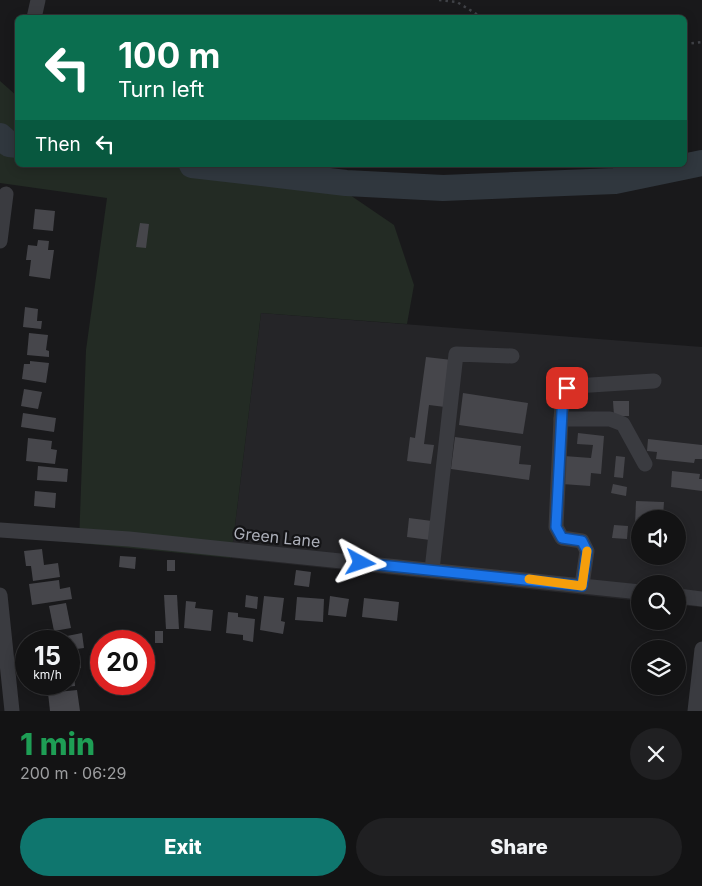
<!DOCTYPE html>
<meta charset="utf-8">
<style>
:root{--surface:#131314;--page:#202022;--text:#f1f3f6;--muted:#9d9ea0;--line:#323234;--accent:#0f766e}
body{margin:0;font-family:Inter,sans-serif;background:var(--page);color:var(--text);height:100vh;display:flex;flex-direction:column;font-size:19px;white-space:nowrap}
*{box-sizing:border-box;margin:0}
p{font-size:16px;color:var(--muted)}
.icon{flex:none;width:28px;height:28px;fill:none;stroke:currentColor;stroke-width:2;stroke-linecap:round;stroke-linejoin:round}
.map{position:relative;height:711px;overflow:hidden}
.panel{display:flex;flex-direction:column;background:var(--surface);flex:1}
.panel>*{flex:none}
.top-card{position:absolute;left:15px;top:15px;width:672px;height:152px;border-radius:8px;box-shadow:0 2px 12px #0003,0 0 0 1px var(--line);background:#0b6e4f;color:#fff;overflow:hidden}
.tools{position:absolute;left:631px;top:510px;display:grid;gap:10px}
.tools a{display:grid;place-items:center;width:55px;height:55px;border-radius:50%;background:var(--surface);box-shadow:0 2px 12px #0003,0 0 0 1px var(--line);font-size:25px}
.speed{position:absolute;left:15px;top:630px;display:flex;gap:10px;font-size:25px;font-weight:700;text-align:center}
.speed>*{display:grid;place-content:center;width:65px;height:65px;border-radius:50%;background:var(--surface);box-shadow:0 2px 12px #0003,0 0 0 1px var(--line);line-height:1}
.speed small{font-size:12px;font-weight:400}
.speed .limit{border:8px solid #d22;background:#fff;color:#111}
.pin{position:absolute;display:grid;place-items:center;width:42px;height:42px;color:#fff;margin:-21px;border-radius:10px;box-shadow:0 2px 8px #0006}
.me{position:absolute;width:55px;margin:-28px;rotate:95deg;stroke-linejoin:round;filter:drop-shadow(0 0 4px #0008)}
.turn{display:flex;align-items:center;gap:18px;height:105px;padding:0 20px;font-size:22px}
.turn .icon{width:65px;height:65px;stroke-width:2.5}
.turn b{display:block;font-size:35px;line-height:42px}
.then{display:flex;align-items:center;height:48px;padding:0 20px;background:#0003;gap:10px;font-size:19px}
.round{display:grid;place-items:center;flex:none;width:52px;height:52px;border-radius:26px;background:var(--page)}
.overview{display:flex;align-items:center;justify-content:space-between;height:85px;padding:0 20px}
h1{font-size:30px;font-weight:800;line-height:38px;color:#1e9e55}
.button{display:flex;gap:10px;margin-top:auto;padding:10px 20px}
.button a{flex:1;height:58px;border-radius:30px;background:var(--accent);color:#fff;font-size:20px;font-weight:800;line-height:58px;text-align:center}
.button a+a{background:var(--page);color:var(--text)}
.map>svg:first-child{display:block}
.built{fill:#252528;fill-rule:evenodd}
.green{fill:#232b24}
.lines{fill:none;stroke-linecap:round;stroke-linejoin:round}
.river{stroke:#30373e;stroke-width:26}
.building{fill:#46464b}
.path{stroke:#404247;stroke-width:2.5;stroke-dasharray:2.5 4;stroke-linecap:butt}
.minor{stroke:#3a3b40;stroke-width:15}
.route-casing{stroke:#114b97;stroke-width:12}
.route{stroke:#1a73e8;stroke-width:9}
.slow{stroke:#f59e0b;stroke-width:9}
.labels{text-anchor:middle;stroke-width:4.5;stroke-linejoin:round;paint-order:stroke}
.street-label{font-size:16px;fill:#adb0ba;stroke:#141416}
</style>
<div class="map">
<svg width="702" height="711" viewBox="0 0 702 711">
<rect width="100%" height="100%" fill="#19191b"/>
<path class="built" d="M261,313L702,347V607L678,605V584H640V601L231,558ZM640,519H678V556H640Z"/>
<polygon class="green" points="0,81 17,96 18,165 306,165 394,225 414,285 407,324 261,313 231,558 79,543 86,350 107,198 0,183"/>
<g class="lines">
<g class="river">
<polyline points="0,136 9,144 18,145"/>
<polyline points="192,165 346,183 443,188 615,181 702,163"/>
</g>
</g>
<g class="building">
<polygon points="35,209 55,211 53,231 33,229"/>
<polygon points="140,223 149,224 146,248 136,247"/>
<polygon points="38,240 49,241 48,250 54,250 50,279 29,276 31,260 26,260 28,245 37,246"/>
<polygon points="25,307 38,309 37,321 42,321 41,329 23,327"/>
<polygon points="29,333 48,335 46,350 49,351 49,357 27,355"/>
<polygon points="426,357 452,360 445,407 429,405 424,444 434,445 431,464 407,461 410,437 415,438"/>
<polygon points="30,361 49,363 46,383 22,379 24,364 30,364"/>
<polygon points="24,389 42,392 38,409 21,406"/>
<polygon points="463,393 528,403 523,434 459,425"/>
<polygon points="613,401 629,401 629,416 614,416"/>
<polygon points="23,413 56,418 54,432 21,427"/>
<polygon points="578,433 604,436 601,474 591,473 590,486 562,484 564,456 591,458 593,445 577,444"/>
<polygon points="455,437 521,446 519,464 531,465 529,480 451,469"/>
<polygon points="28,438 52,441 51,449 57,450 55,464 26,461"/>
<polygon points="648,439 702,445 702,459 695,459 694,463 656,459 657,452 647,451"/>
<polygon points="616,456 625,457 623,478 614,477"/>
<polygon points="38,466 68,469 67,482 37,480"/>
<polygon points="672,471 700,474 699,479 702,479 702,491 671,487"/>
<polygon points="613,484 627,487 626,496 611,493"/>
<polygon points="35,491 56,493 55,508 34,506"/>
<polygon points="636,501 664,502 663,517 650,517 650,519 640,519 640,526 635,525"/>
<polygon points="409,518 432,521 430,540 407,537"/>
<polygon points="614,525 628,526 627,539 612,538"/>
<polygon points="42,549 44,565 58,563 60,577 33,581 31,566 26,566 24,551"/>
<polygon points="120,556 136,557 135,569 119,567"/>
<rect x="167" y="560" width="8" height="11"/>
<polygon points="296,570 311,572 309,587 294,585"/>
<polygon points="59,580 60,589 70,587 72,599 32,605 29,584"/>
<polygon points="164,595 177,595 179,629 166,629"/>
<polygon points="246,595 258,597 257,609 245,607"/>
<polygon points="264,596 284,598 281,621 285,622 283,634 260,630"/>
<polygon points="330,596 349,599 346,617 328,615"/>
<polygon points="297,597 324,599 323,622 295,620"/>
<polygon points="364,598 399,602 397,621 362,617"/>
<polygon points="186,601 196,602 195,608 213,610 211,631 184,628"/>
<polygon points="66,603 71,628 54,631 49,606"/>
<polygon points="228,612 238,613 238,617 255,619 253,642 243,640 243,635 226,633"/>
<rect x="155" y="631" width="8" height="12"/>
<polygon points="82,633 84,648 69,650 69,641 53,641 52,639"/>
<polygon points="80,655 81,668 69,670 69,656"/>
<polygon points="69,674 74,674 75,686 53,688 53,684 69,684"/>
<polygon points="77,690 80,711 50,711 48,693"/>
</g>
<g class="lines">
<g class="path">
<polyline points="439,0 457,2 483,18"/>
<polyline points="685,44 702,42"/>
</g>
<g class="minor">
<polyline points="34,18 38,0"/>
<polyline points="0,241 6,194"/>
<polyline points="561,419 563,392 575,386 654,381"/>
<polyline points="0,530 129,539 640,592"/>
<polyline points="432,570 456,354 512,356"/>
<polyline points="582,585 587,551 582,541 562,538 556,527 561,419 610,419 623,424 645,464"/>
<polyline points="0,595 12,711"/>
<polyline points="678,596 702,599"/>
<polyline points="695,711 702,649"/>
</g>
</g>
<g class="lines">
<defs>
<polyline id="route" points="361,563 582,586 587,551 582,541 562,538 556,527 563,392 567,388"/>
</defs>
<use href="#route" class="route-casing"/>
<use href="#route" class="route"/>
<polyline class="slow" points="529,579 582,586 587,551"/>
</g>
<g class="labels">
<g class="street-label">
<text transform="translate(277 537) rotate(6)" y="6">Green Lane</text>
</g>
</g>
</svg>
<div class="tools">
<a><svg class="icon" aria-label="sound" viewBox="0 0 24 24"><path d="M4 9h4l5-4v14l-5-4H4zM17 9q2 3 0 6"/></svg></a>
<a><svg class="icon" aria-label="search" viewBox="0 0 24 24"><circle cx="10" cy="10" r="6"/><path d="M15 15l6 6"/></svg></a>
<a><svg class="icon" aria-label="layers" viewBox="0 0 24 24"><path d="M12 4l9 5-9 5-9-5zM3 14l9 5 9-5"/></svg></a>
</div>
<div class="speed"><div>15<small>km/h</small></div><div class="limit">20</div></div>
<div class="pin" style="left:567px;top:388px;background:#d93025"><svg class="icon" aria-label="arrive" viewBox="0 0 24 24"><path d="M6 21V4h12l-3 4 3 4H6"/></svg></div>
<svg class="me" style="left:361px;top:563px" viewBox="-20 -20 40 40"><path d="M0-17L14 15 0 8-14 15z" fill="#1a73e8" stroke="#fff" stroke-width="4"/></svg>
<div class="top-card">
<div class="turn"><svg class="icon" aria-label="left" viewBox="0 0 24 24"><path d="M17 20v-9H6M10 6l-5 5 5 5"/></svg><div><b>100 m</b>Turn left</div></div>
<div class="then">Then<svg class="icon" aria-label="left" viewBox="0 0 24 24"><path d="M17 20v-9H6M10 6l-5 5 5 5"/></svg></div>
</div>
</div>
<section class="panel">
<div class="overview"><div><h1>1 min</h1><p>200 m · 06:29</p></div><a class="round"><svg class="icon" aria-label="close" viewBox="0 0 24 24"><path d="M6 6l12 12M18 6L6 18"/></svg></a></div>
<div class="button"><a>Exit</a><a>Share</a></div>
</section>
